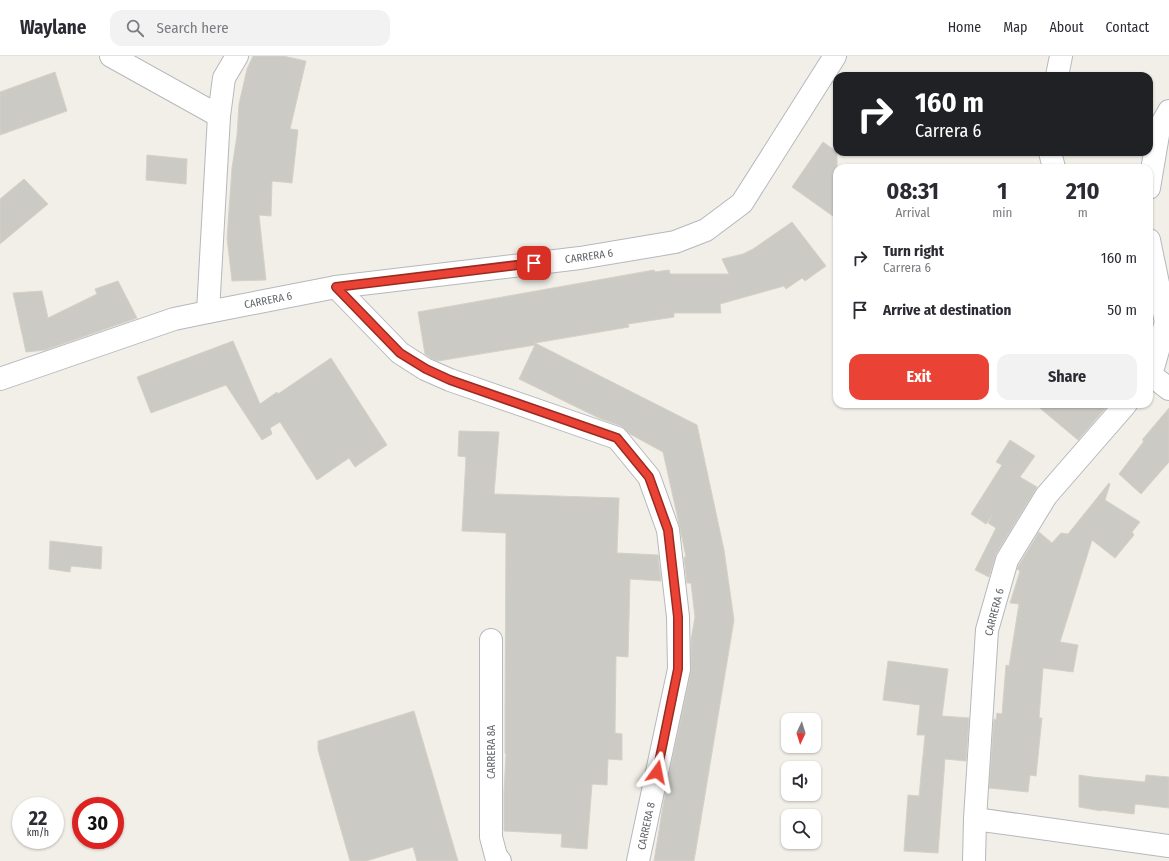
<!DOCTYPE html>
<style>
:root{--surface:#fff;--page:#f2f2f3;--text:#2b2b33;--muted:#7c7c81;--line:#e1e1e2;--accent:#ea4335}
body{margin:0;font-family:"Fira Sans Condensed",sans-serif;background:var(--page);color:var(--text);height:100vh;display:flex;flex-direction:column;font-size:15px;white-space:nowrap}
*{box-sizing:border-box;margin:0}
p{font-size:13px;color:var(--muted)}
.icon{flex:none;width:22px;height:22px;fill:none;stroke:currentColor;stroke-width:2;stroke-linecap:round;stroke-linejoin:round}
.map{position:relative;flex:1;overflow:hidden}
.sheet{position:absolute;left:833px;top:108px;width:320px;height:244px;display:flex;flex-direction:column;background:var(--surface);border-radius:12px;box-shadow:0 1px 3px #0004}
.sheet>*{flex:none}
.hud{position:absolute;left:833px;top:16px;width:320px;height:84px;border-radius:12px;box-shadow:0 1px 3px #0004;background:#202124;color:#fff;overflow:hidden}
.needle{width:26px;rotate:184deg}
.tools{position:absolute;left:781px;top:657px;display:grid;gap:8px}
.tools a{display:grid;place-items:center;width:40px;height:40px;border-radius:8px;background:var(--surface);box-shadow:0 1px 3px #0004;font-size:20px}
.speed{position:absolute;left:12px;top:741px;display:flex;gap:8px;font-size:20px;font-weight:700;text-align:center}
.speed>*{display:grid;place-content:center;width:52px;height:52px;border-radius:50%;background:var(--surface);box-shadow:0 1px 3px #0004;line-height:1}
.speed small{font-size:10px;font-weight:400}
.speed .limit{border:6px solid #d22;background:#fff;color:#111}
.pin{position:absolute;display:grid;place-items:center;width:34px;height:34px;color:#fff;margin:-17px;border-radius:8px;box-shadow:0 2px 6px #0006}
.me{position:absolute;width:44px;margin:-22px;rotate:12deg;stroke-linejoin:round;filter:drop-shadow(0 0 3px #0008)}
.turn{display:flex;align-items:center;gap:14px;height:84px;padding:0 16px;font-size:18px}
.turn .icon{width:52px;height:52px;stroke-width:2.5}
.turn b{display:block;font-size:28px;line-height:34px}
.eta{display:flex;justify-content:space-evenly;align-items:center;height:68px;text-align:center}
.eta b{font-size:24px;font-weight:700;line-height:28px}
.action{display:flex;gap:8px;margin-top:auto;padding:8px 16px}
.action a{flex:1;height:46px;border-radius:12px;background:var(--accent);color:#fff;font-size:16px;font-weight:700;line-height:46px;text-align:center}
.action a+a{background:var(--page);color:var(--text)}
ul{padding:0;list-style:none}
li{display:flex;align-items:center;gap:12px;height:52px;padding:0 16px}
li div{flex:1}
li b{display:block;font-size:15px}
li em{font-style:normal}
header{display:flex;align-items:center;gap:24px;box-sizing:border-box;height:56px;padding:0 20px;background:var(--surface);border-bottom:1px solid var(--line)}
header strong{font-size:19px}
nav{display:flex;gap:22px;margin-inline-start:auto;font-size:14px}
.search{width:280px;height:36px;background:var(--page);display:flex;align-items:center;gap:10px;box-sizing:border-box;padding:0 14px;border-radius:12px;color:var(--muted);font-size:15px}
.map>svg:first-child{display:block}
.building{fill:#cccac5;stroke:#d6d1c6}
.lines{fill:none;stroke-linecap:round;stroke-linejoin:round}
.minor-casing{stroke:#b5b8bc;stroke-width:24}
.minor{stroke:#fff;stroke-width:22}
.route-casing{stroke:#982c22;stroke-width:10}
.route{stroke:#ea4335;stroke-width:7}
.labels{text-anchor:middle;stroke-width:3;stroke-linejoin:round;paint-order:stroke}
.street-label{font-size:11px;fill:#5f6368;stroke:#fff}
</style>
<header>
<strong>Waylane</strong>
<div class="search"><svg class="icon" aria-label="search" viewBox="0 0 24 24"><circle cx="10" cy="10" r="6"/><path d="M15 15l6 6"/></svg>Search here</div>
<nav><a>Home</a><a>Map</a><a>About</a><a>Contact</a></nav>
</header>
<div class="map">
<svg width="1169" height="805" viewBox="0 0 1169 805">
<rect width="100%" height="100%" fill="#f1efe8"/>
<g class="building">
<polygon points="253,0 283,0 306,5 290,73 298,74 292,127 272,125 271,160 259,159 266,224 232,225 227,182 232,112 237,79 239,48 247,13"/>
<polygon points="55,16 67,55 0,79 0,36"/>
<polygon points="823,86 837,96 837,163 792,131"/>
<polygon points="147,99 187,103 186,128 146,124"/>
<polygon points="24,123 48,148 0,188 0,143"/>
<polygon points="792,166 826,210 805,225 802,222 786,233 784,230 720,248 721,257 674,257 674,261 628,268 629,271 535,287 697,369 724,494 734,564 694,805 654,805 665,738 691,615 691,584 695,561 691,527 687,527 684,501 686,501 680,472 663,396 630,378 621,370 599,362 519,323 535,289 438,305 431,302 425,298 418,256 654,214 655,216 669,214 670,218 729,218 722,203 743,198 753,193"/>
<polygon points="118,225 137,262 45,294 26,296 13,237 42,235 48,262 97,238 95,233"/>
<polygon points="233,285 260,348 277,336 278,338 331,302 387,389 355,411 349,402 317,424 280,366 270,372 272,378 262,384 226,329 151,357 137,321"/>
<polygon points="1035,348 1109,348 1078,384"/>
<polygon points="1169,352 1169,406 1141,438 1119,418 1144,385 1142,384"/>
<polygon points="459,375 499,376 494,438 619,442 617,497 658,499 661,525 630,523 628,601 616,600 615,677 622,678 622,704 608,703 607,729 592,728 587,793 561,791 562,778 504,775 504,736 506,698 505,697 505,662 506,477 462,475 466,401 458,400"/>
<polygon points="1010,384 1035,400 1020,421 1037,431 996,498 989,521 975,514 996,472 988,467 992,459 986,468 971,458 1002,409 996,406"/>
<polygon points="1109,427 1110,428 1105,444 1140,466 1132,476 1134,479 1115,502 1092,484 1060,586 1078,589 1073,616 1043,612 1039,662 1042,662 1036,720 1030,719 1028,736 989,732 994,663 996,664 997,657 1002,658 1006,609 1009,610 1019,548 1010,547 1020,515 1017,513 1019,509 1039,476 1052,487 1061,477 1068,478"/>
<polygon points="50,485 102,491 101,513 71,510 70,516 49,513"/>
<polygon points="888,605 948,613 942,660 969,662 966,705 945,703 938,797 904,795 908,739 919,740 925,679 917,679 920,649 883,644"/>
<polygon points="414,655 458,805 417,805 413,791 366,805 350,805 318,694 318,685"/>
<polygon points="1079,719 1092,721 1145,726 1146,719 1169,721 1169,752 1135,748 1134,758 1101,754 1101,755 1079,751"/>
</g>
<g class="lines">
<defs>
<g id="minor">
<polyline points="111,0 219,60"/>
<polyline points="1057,20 1061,0"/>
<polyline points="1050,96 1054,112"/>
<polyline points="1149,132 1159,73 1169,55"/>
<polyline points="1149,184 1166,266 1151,319 1149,321"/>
<polyline points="336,231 400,297 425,313 450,324 617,382 649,421 668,474 678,561 679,613 638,805"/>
<polyline points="208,256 219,60 224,22 237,0"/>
<polyline points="1151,319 1169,333"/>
<polyline points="0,323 174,263 208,256 336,231 580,202 675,186 706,174 742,147 835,0"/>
<polyline points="491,584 491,781 496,800 500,805"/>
<polyline points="975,763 1169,790"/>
<polyline points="974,805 975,763 987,574 1007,504 1046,440 1126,348"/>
</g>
</defs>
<use href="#minor" class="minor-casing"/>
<use href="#minor" class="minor"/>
</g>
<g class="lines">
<defs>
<polyline id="route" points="534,207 336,231 400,297 426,313 450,324 617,382 649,421 668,474 678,561 678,613 657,716"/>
</defs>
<use href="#route" class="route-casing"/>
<use href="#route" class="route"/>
</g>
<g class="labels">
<g class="street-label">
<text transform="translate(589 200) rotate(-8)" y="4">CARRERA 6</text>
<text transform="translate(268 244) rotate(-11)" y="4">CARRERA 6</text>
<text transform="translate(994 556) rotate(-76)" y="4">CARRERA 6</text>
<text transform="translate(491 696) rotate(-90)" y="4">CARRERA 8A</text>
<text transform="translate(646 770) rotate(-78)" y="4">CARRERA 8</text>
</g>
</g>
</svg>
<div class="tools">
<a><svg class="needle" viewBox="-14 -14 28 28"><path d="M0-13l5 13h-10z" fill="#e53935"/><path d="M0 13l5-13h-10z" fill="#7c7c81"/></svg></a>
<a><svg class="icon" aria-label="sound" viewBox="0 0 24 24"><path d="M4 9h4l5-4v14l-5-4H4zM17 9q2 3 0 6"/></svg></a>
<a><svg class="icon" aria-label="search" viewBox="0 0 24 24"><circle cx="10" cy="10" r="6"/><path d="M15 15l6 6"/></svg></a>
</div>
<div class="speed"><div>22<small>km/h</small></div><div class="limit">30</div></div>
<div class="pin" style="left:534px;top:207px;background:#d93025"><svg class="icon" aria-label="arrive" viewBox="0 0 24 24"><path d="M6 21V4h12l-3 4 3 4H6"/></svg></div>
<svg class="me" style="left:657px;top:716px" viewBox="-20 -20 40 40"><path d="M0-17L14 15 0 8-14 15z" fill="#ea4335" stroke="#fff" stroke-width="4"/></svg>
<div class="hud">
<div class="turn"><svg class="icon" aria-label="right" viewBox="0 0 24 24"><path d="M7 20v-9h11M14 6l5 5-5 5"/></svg><div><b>160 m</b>Carrera 6</div></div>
</div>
<section class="sheet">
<div class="eta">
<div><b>08:31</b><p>Arrival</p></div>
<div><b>1</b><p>min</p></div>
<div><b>210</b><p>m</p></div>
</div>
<ul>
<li><svg class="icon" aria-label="right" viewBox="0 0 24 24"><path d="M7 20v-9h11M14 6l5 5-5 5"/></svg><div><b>Turn right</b><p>Carrera 6</p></div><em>160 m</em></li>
<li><svg class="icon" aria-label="arrive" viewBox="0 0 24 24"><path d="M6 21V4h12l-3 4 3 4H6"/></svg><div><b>Arrive at destination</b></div><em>50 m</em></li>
</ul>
<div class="action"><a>Exit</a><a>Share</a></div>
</section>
</div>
